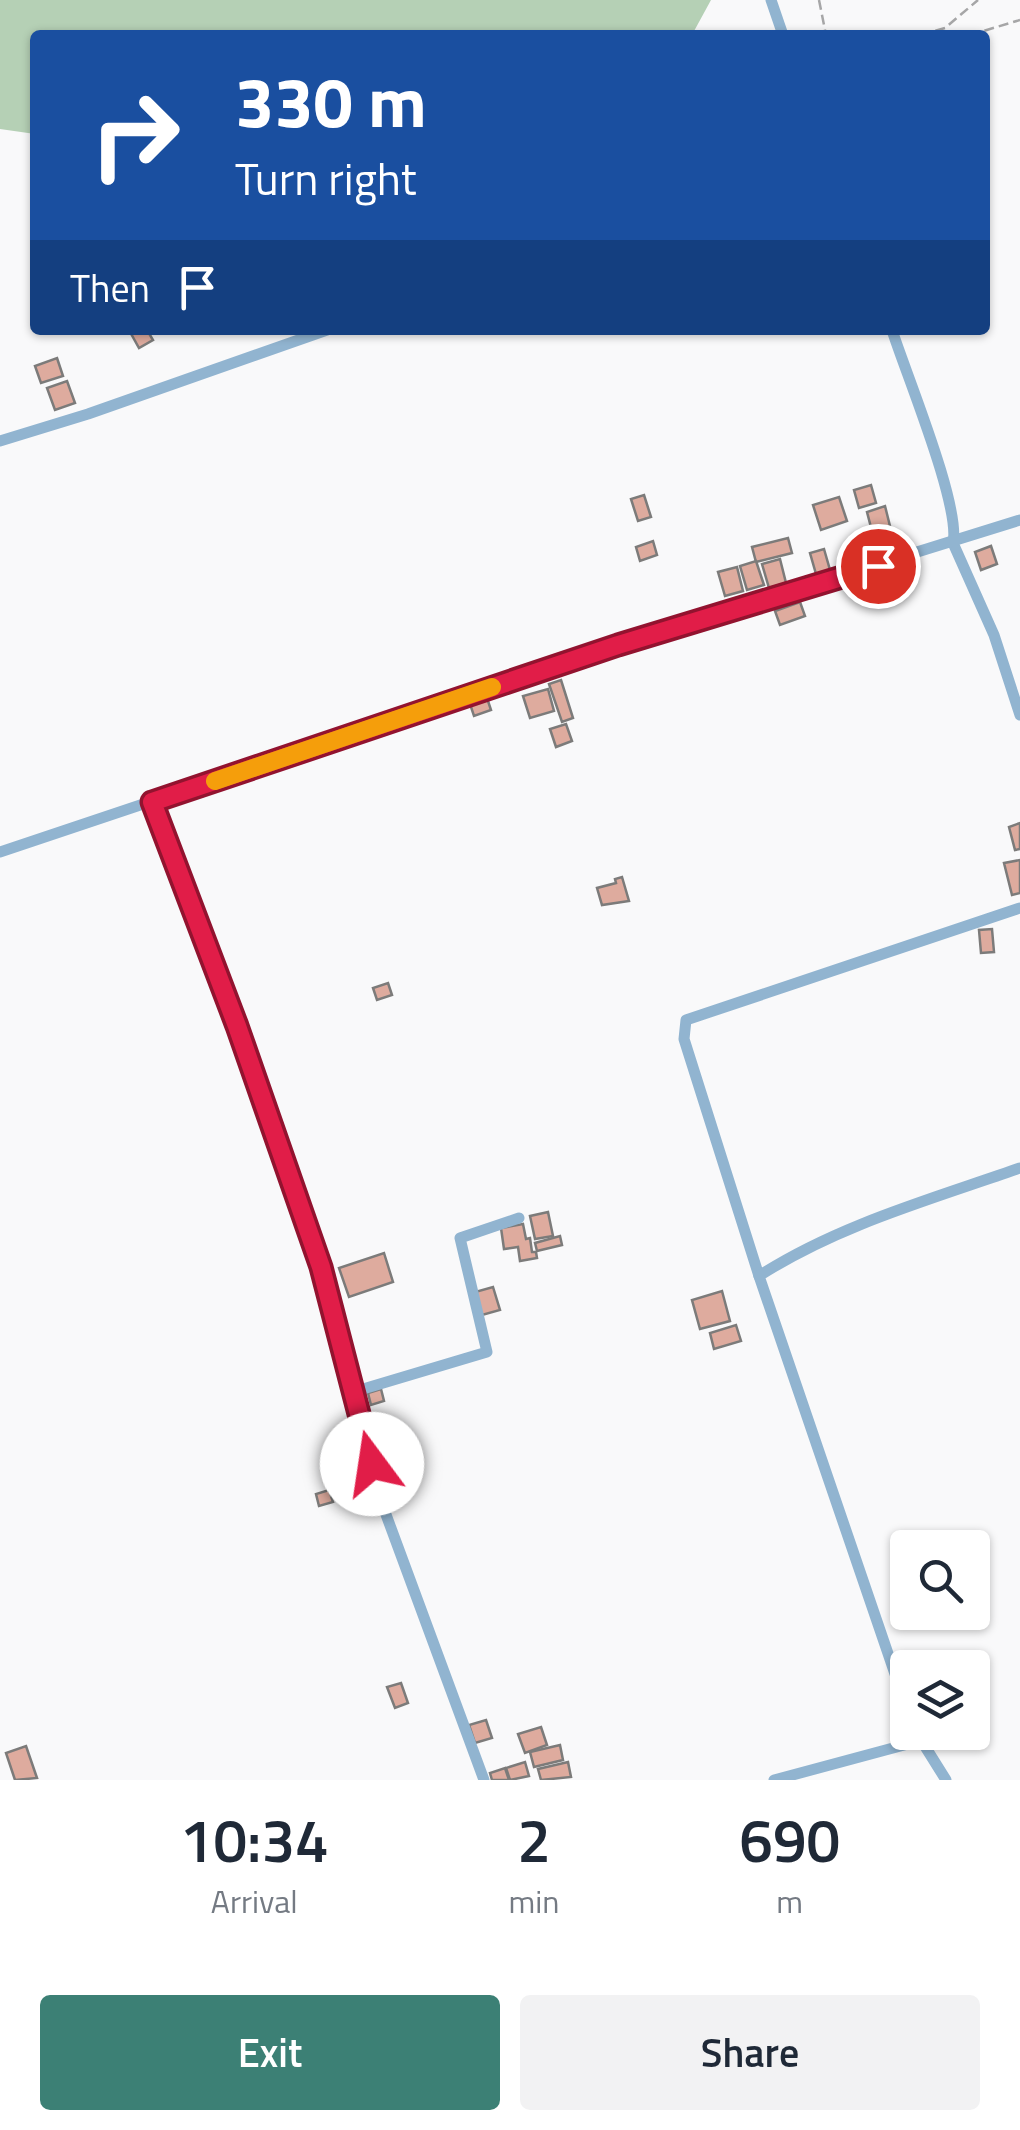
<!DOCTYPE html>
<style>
:root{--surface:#fff;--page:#f2f2f3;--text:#1f2937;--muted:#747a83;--accent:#3c8075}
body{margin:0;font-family:"Titillium Web",sans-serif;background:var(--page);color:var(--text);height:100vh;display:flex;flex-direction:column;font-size:38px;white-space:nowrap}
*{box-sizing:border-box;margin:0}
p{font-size:32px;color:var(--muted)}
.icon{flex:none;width:55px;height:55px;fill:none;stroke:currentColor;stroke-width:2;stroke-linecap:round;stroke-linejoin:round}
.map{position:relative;height:1780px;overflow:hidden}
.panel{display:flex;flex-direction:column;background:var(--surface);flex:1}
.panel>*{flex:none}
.top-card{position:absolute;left:30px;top:30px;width:960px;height:305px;border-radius:10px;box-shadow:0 2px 8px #0004;background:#1a4fa0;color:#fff;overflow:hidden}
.fabs{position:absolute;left:890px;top:1530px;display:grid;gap:20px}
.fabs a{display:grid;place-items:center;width:100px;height:100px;border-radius:10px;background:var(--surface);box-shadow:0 2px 8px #0004;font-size:50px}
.pin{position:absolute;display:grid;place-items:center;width:85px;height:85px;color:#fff;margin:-42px;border:5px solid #fff;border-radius:50%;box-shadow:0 2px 10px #0007}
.me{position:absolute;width:110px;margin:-55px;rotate:346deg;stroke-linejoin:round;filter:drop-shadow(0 0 8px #0008)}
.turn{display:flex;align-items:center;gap:35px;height:210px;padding:0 40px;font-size:45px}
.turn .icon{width:130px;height:130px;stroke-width:2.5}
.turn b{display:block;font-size:70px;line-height:85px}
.then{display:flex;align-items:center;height:95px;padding:0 40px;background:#0003;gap:20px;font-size:38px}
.eta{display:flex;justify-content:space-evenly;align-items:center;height:170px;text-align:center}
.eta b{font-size:60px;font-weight:600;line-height:70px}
.cta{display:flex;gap:20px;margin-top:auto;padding:20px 40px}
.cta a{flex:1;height:115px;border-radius:10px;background:var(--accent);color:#fff;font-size:40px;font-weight:600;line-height:115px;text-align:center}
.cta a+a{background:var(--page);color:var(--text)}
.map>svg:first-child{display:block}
.green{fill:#b5d0b5}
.building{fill:#deab9e;stroke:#7c7b7a;stroke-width:2.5}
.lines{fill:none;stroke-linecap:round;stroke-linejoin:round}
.path{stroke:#a6a6a7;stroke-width:2.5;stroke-dasharray:10 5;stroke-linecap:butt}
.minor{stroke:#91b4d0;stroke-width:11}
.route-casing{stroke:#92132f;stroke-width:25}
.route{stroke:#e11d48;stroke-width:18}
.slow{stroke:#f59e0b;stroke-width:18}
</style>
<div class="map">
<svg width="1020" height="1780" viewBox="0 0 1020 1780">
<rect width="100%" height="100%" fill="#f9f9fa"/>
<polygon class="green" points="0,0 711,0 693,33 688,35 35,35 35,134 0,129"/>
<g class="building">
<polygon points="129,330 147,330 153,340 139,348"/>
<polygon points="57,358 63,376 41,383 35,366"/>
<polygon points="67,381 75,403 55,410 47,388"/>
<polygon points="871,485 876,503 859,508 854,490"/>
<polygon points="644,495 651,517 638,521 631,499"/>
<polygon points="839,497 847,521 821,530 813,505"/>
<polygon points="885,506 891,530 873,535 867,512"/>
<polygon points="788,538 792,553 756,562 752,547"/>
<polygon points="653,541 657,555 640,561 636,547"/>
<polygon points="991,546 997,564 981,570 975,552"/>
<polygon points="824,549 830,570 816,574 810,553"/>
<polygon points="780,559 786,583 769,588 762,564"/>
<polygon points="756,561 764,585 747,590 740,566"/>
<polygon points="737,567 743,591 725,596 718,572"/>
<polygon points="800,602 805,616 780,625 775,611"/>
<polygon points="561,680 573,718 562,722 549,684"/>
<polygon points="548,689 554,711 530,718 523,696"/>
<polygon points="487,698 491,710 474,716 470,704"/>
<polygon points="566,724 572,741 556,747 550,729"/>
<polygon points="1020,823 1020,849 1015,850 1009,827"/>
<polygon points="1020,860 1020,893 1012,895 1004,863"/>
<polygon points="622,877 629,901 602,905 597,888 616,883 615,879"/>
<polygon points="992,929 994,952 981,953 979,930"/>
<polygon points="388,983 392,995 377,1000 373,988"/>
<polygon points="548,1212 553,1236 535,1239 530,1216"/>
<polygon points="523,1224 526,1239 530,1238 532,1252 536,1252 537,1258 520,1261 518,1247 504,1249 501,1228"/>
<polygon points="560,1236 562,1245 537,1251 535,1243"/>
<polygon points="384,1253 393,1282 349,1297 339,1268"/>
<polygon points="493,1287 500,1310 482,1315 475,1292"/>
<polygon points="722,1291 730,1321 700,1329 692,1300"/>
<polygon points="736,1325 741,1341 714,1349 710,1333"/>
<polygon points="381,1389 384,1401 371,1405 368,1393"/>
<polygon points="413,1452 420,1475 396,1482 390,1459"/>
<polygon points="329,1490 333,1502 319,1506 316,1494"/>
<polygon points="401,1683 408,1703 395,1708 387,1687"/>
<polygon points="486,1720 492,1738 475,1743 469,1725"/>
<polygon points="541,1727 547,1745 525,1753 518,1734"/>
<polygon points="560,1745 563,1760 534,1767 530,1752"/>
<polygon points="26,1746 37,1778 15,1780 6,1753"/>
<polygon points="525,1762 529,1776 510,1780 506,1768"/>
<polygon points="568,1762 571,1777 541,1780 538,1769"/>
<polygon points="505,1768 509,1780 492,1780 490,1773"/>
</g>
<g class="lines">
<g class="path">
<polyline points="819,0 826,35"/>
<polyline points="921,35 945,28 978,0"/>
<polyline points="970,35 1020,20"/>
</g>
<g class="minor">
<polyline points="771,0 783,35"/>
<path d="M892,330C906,374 961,506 953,543L994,635L1020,715"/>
<polyline points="0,441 88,414 327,330"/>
<polyline points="152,802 237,1026 321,1267 381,1501 484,1780"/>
<polyline points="0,852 618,645 1020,520"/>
<polyline points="759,1276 684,1039 686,1020 1020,908"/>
<polyline points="353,1392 487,1352 460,1238 519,1218"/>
<path d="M908,1712L759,1276C838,1225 932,1199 1020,1168"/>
<polyline points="916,1732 946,1780"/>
<polyline points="774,1780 919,1741"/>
</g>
</g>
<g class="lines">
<defs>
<polyline id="route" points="372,1464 321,1267 237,1026 152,802 618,645 878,566"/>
</defs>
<use href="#route" class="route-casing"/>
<use href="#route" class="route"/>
<polyline class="slow" points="215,781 492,687"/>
</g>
</svg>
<div class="fabs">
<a><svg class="icon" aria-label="search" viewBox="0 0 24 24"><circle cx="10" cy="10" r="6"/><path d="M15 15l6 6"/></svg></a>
<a><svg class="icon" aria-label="layers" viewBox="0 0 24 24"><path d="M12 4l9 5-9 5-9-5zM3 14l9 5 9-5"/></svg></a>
</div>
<div class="pin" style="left:878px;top:566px;background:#d93025"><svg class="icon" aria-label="arrive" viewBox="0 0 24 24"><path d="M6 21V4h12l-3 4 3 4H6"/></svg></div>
<svg class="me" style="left:372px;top:1464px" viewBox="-20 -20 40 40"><circle r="19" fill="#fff"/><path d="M0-13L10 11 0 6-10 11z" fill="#e11d48"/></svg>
<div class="top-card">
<div class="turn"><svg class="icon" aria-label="right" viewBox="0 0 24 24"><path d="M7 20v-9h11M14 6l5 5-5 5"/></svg><div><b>330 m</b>Turn right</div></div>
<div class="then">Then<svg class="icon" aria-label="arrive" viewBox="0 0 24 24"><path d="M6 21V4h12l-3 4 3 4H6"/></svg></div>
</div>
</div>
<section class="panel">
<div class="eta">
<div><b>10:34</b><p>Arrival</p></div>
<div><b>2</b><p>min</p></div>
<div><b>690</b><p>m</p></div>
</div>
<div class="cta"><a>Exit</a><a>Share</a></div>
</section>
